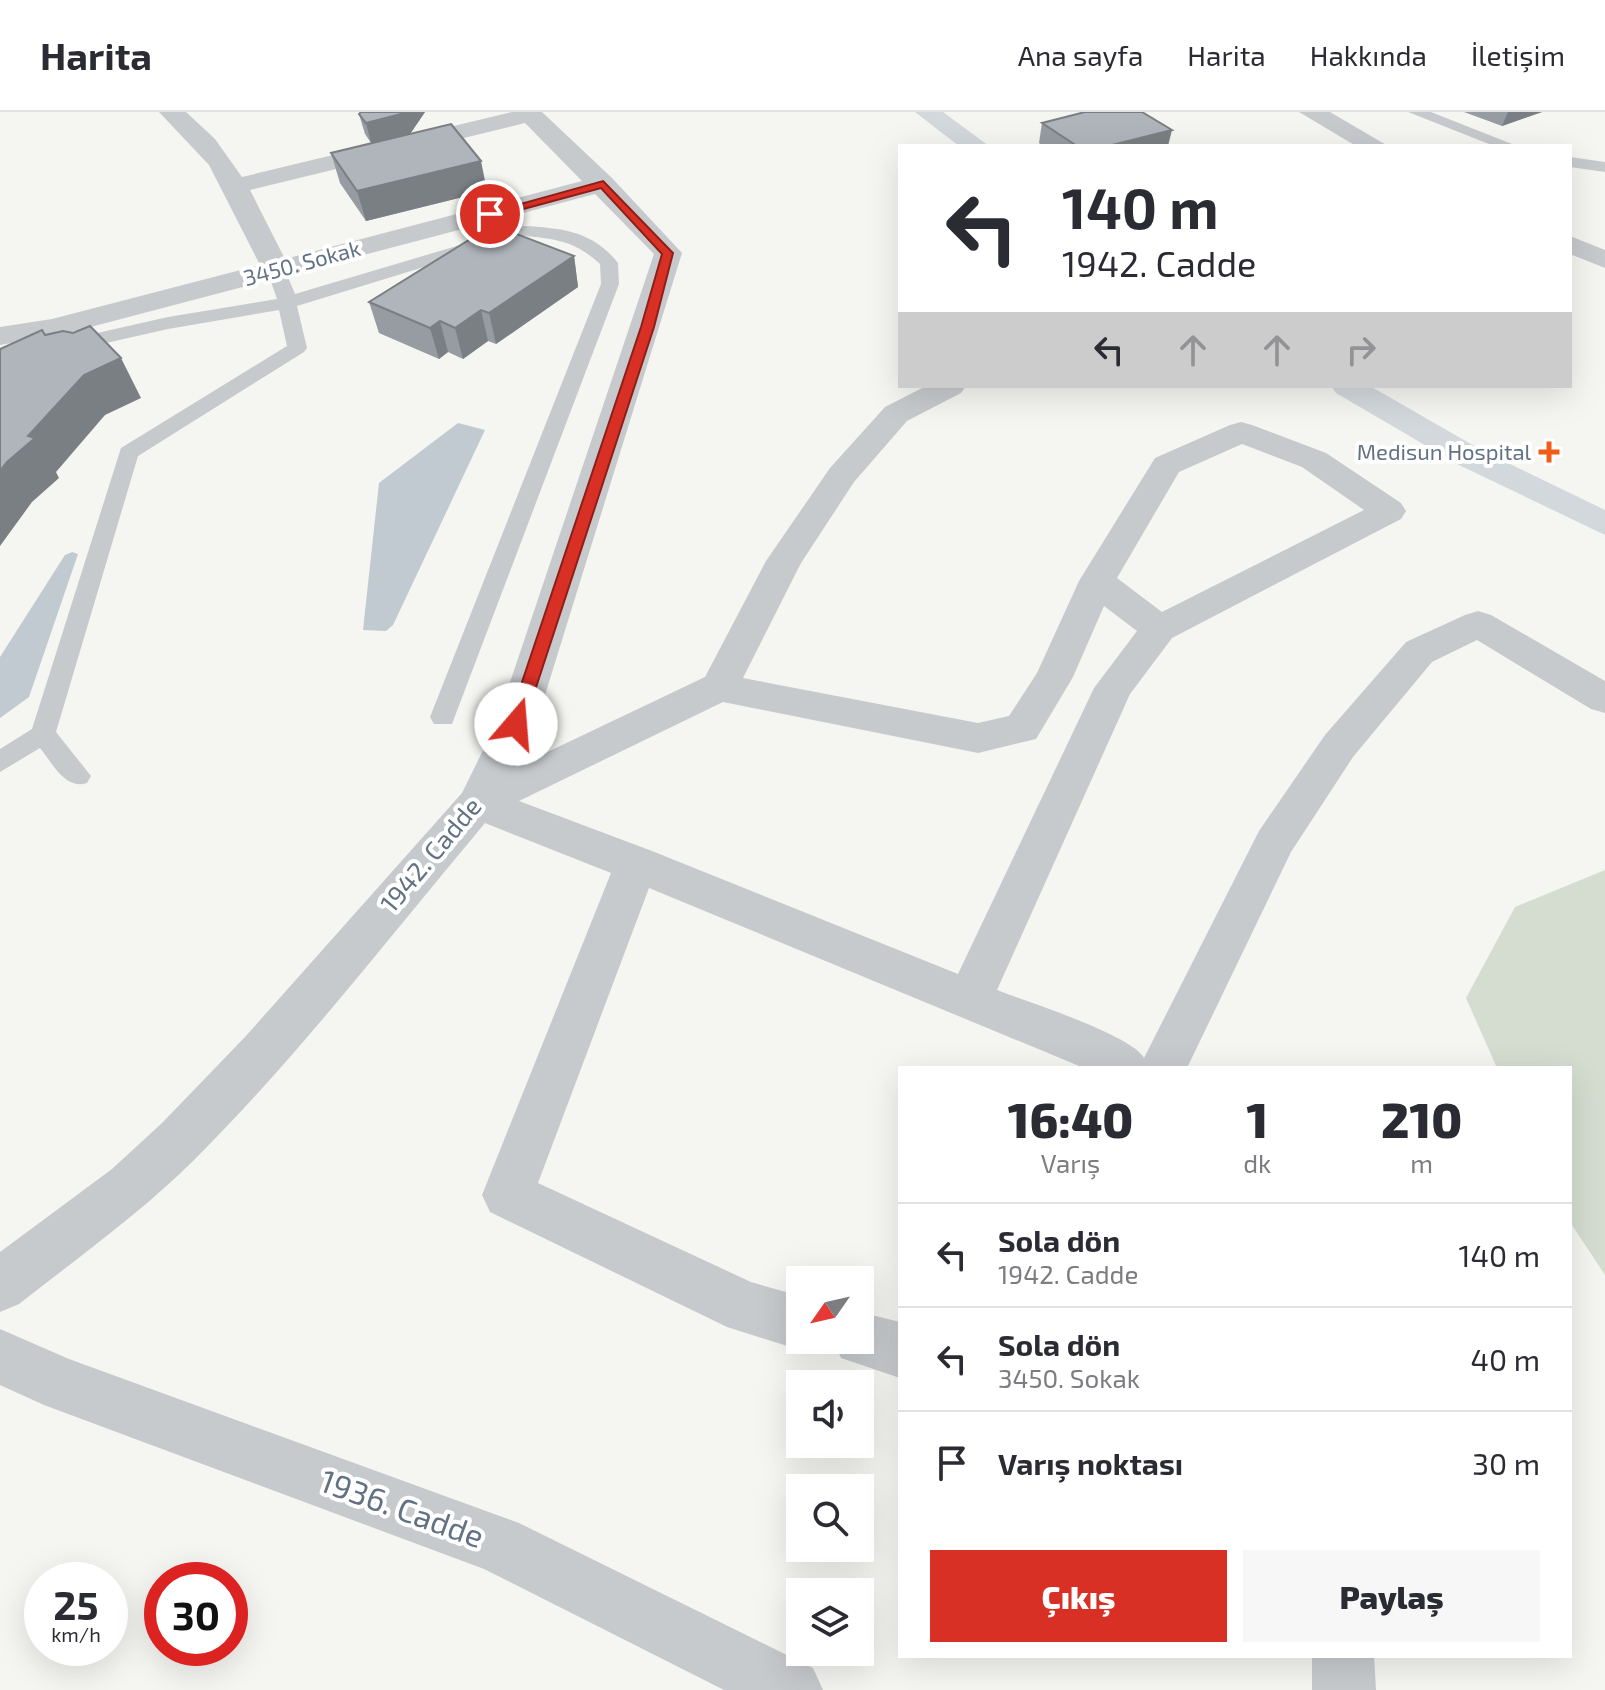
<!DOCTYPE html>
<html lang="tr">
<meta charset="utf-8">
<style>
:root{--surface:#fff;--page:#f7f7f7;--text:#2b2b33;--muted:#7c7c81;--line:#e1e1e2;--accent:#d93025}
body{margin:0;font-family:"Exo 2",sans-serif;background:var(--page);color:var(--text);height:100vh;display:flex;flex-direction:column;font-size:30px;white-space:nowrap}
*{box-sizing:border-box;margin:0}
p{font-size:26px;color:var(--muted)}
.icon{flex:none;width:44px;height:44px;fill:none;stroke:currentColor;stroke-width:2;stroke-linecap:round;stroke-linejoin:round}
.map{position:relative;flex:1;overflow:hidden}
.details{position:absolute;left:898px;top:954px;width:674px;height:592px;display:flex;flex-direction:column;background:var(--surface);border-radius:0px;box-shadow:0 8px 32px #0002}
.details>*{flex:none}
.banner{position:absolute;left:898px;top:32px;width:674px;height:244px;border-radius:0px;box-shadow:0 8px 32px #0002;background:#fff;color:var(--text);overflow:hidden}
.needle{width:52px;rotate:236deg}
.buttons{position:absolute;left:786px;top:1154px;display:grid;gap:16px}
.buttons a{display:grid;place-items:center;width:88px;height:88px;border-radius:0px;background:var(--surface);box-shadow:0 8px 32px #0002;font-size:40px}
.speed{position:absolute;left:24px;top:1450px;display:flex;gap:16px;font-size:40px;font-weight:700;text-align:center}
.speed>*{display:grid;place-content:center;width:104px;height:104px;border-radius:50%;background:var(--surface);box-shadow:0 8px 32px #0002;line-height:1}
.speed small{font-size:20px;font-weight:400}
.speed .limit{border:12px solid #d22;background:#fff;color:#111}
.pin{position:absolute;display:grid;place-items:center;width:68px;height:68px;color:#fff;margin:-34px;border:4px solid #fff;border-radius:50%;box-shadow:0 2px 8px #0007}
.me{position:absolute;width:88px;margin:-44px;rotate:18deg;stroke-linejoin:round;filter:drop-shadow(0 0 6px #0008)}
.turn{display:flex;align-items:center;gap:28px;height:168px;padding:0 32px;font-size:36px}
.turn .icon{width:104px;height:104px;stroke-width:2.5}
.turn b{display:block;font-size:56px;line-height:68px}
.lanes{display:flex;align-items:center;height:76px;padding:0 32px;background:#0003;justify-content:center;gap:40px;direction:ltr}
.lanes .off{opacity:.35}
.eta{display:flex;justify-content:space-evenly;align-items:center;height:136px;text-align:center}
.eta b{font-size:48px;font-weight:800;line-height:56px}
.cta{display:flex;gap:16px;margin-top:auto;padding:16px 32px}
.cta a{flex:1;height:92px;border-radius:0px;background:var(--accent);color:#fff;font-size:32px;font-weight:800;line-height:92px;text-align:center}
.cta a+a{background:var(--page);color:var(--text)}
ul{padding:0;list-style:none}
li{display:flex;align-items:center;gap:24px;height:104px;padding:0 32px;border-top:2px solid var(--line)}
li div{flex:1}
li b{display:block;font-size:30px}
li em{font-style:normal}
header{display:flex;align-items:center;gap:48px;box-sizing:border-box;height:112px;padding:0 40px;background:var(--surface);border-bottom:2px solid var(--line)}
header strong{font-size:38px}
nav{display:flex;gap:44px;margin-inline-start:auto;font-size:28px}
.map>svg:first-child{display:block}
.green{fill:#d5ddd1}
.water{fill:#c0cad0}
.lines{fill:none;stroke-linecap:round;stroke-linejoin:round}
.lane{fill:#c7cacd;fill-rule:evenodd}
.street{fill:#c7cacd;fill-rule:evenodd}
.secondary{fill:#d3d8dc;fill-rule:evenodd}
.wall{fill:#969ca1}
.shaded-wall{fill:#7a7f83}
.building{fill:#afb5bb;stroke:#7a7f83;stroke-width:2}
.route{fill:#d93025;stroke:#8d1f18;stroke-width:2}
.poi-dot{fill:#f05d16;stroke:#fff;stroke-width:3}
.labels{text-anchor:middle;stroke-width:8;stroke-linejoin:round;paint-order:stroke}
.far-street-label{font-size:22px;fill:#627284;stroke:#fff}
.far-poi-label{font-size:22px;fill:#627284;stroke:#fff;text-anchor:end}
.street-label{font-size:26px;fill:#627284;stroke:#fff}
.near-street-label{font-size:32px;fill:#627284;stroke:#fff}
</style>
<header>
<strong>Harita</strong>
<nav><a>Ana sayfa</a><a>Harita</a><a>Hakkında</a><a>İletişim</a></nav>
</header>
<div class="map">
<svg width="1605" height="1578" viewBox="0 0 1605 1578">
<rect width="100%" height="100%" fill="#f5f5f1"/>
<polygon class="green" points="1605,758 1605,1163 1570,1110 1570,956 1497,956 1466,886 1515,795"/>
<g class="water">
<polygon points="458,311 485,318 393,513 386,519 363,518 379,371"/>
<polygon points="72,440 78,442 29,585 0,606 0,545 65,443"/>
</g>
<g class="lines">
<g class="lane">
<polygon points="1408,0 1431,0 1517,34 1494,34"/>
<polygon points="1570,45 1605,50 1605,60 1570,55"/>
<path d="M524,114C562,116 593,119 618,151L619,172L452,612H434L430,605L601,172L600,152C576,130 558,127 525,124L297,194L307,236L304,240L138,344L56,620L91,664L87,671C65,678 53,652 40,636L0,660V637L32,617L121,336L287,234L279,198L168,217L0,255V243L168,205L277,187L267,158L276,153L285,158L295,182Z"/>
</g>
<g class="street">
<path d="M159,0H186L215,27L242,65L512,0H542L612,66L682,141L536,612L516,655L705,565L766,449L830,356L885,295L926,274H966L961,281L907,309L854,370L801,451L743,566L978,611L1009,604L1037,561L1079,469L1155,346L1230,313L1241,310L1252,313L1326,341L1401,391L1406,399L1401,407L1172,526L1130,582L997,878C1025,889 1132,923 1144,946L1259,719L1325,623L1406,530L1465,503L1478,499L1491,503L1605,569V601L1591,597L1477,528L1432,550L1353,645L1291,740L1187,956H1084L649,776L538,1071L751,1170L800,1184V1228H820L800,1238L727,1215L490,1100L482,1083L611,761L485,711C391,823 300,942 196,1046C142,1100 79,1145 19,1192L0,1200V1140L112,1057L162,1011L245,925L462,681L496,612L654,142L595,82L64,222L0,233V215L52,207L260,153L209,53ZM525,11L582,69L285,147L250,78ZM1242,332L1302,355L1364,398L1162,500L1117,466L1179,360ZM1104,494L1137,519L1094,576L958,862L652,739L519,689L723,590L978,641L1036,627L1073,565Z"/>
<polygon points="1299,0 1330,0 1388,34 1356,34"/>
<polygon points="1570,124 1605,138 1605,156 1570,142"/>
<polygon points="860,1200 900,1210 900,1266 841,1246 833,1228 860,1228"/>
<polygon points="0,1217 69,1247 519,1411 813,1556 823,1578 724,1578 484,1457 44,1293 0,1273"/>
<polygon points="1312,1544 1374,1544 1376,1578 1312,1578"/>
</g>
<g class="secondary">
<polygon points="915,0 943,0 989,34 959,34"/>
<polygon points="1331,274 1370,274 1483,339 1605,398 1605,423 1459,353 1336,281"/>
</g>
</g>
<g class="wall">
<polygon points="361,0 425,0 410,22 371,31 365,22 359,2"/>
<polygon points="1464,0 1542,0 1502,14"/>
<polygon points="1042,11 1168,34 1043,34 1039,31"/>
<polygon points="331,41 487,79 366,109 340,71"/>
<polygon points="574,144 578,175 496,232 488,229 463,247 448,240 439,247 379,221 369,190"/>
</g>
<g class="shaded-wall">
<polygon points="406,0 425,0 410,22 371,31 366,11"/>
<polygon points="1508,0 1542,0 1502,14"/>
<polygon points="1172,18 1168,34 1108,34"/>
<polygon points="481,49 487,79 366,109 357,79"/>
<polygon points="574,144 578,175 496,232 489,201"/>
<polygon points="481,198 488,229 463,247 455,216"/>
<polygon points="440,209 448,240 439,247 430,216"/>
<polygon points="121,246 141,286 105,303 56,360 59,366 32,390 0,434 0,359 28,324 84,263"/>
</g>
<g class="building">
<polygon points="361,0 406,0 405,1 366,11 359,2"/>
<polygon points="1085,0 1142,0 1172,18 1108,34 1077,34 1042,11"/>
<polygon points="451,12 481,49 357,79 331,41"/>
<polygon points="493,113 574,144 489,201 481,198 455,216 440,209 430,216 369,190"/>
<polygon points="90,214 121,246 84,263 28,324 35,326 7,350 0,359 0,237 42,218 45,223 63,219 73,221"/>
</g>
<polygon class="route" points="603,69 673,141 654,215 524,612 516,618 508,612 641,215 662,142 601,76 490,106 485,102"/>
<path class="poi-dot" d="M1545 328h8v8h8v8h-8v8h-8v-8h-8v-8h8z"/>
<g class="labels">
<g class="far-street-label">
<text transform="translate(302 151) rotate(-15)" y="8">3450. Sokak</text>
</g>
<g class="far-poi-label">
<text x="1531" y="348">Medisun Hospital</text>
</g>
<g class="street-label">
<text transform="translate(431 743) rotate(-50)" y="9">1942. Cadde</text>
</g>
<g class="near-street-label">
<text transform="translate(402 1397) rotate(20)" y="11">1936. Cadde</text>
</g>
</g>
</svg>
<div class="buttons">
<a><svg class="needle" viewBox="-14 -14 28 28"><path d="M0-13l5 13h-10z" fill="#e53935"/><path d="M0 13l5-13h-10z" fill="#7c7c81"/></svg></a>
<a><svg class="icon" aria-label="sound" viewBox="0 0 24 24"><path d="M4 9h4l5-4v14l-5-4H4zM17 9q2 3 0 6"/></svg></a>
<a><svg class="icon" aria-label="search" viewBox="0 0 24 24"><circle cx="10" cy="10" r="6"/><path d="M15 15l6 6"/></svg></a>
<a><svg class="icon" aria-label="layers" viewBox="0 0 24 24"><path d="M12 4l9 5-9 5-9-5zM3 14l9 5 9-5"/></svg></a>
</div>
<div class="speed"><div>25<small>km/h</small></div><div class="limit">30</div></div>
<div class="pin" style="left:490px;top:102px;background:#d93025"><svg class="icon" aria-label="arrive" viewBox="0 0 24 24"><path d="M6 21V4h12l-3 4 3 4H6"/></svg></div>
<svg class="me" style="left:516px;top:612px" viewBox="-20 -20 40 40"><circle r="19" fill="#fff"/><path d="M0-13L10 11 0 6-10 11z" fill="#d93025"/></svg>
<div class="banner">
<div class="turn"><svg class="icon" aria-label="left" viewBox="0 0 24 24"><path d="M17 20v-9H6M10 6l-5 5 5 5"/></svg><div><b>140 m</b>1942. Cadde</div></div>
<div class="lanes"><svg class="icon" aria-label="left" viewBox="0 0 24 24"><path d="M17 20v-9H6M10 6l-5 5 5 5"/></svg><svg class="icon off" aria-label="ahead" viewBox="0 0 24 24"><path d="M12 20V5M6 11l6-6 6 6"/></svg><svg class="icon off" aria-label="ahead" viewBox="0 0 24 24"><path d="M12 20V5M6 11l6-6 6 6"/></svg><svg class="icon off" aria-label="right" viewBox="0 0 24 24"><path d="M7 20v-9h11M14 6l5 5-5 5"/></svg></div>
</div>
<section class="details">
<div class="eta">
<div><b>16:40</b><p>Varış</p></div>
<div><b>1</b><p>dk</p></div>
<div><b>210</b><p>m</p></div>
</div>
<ul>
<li><svg class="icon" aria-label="left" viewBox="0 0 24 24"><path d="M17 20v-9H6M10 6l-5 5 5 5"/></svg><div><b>Sola dön</b><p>1942. Cadde</p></div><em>140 m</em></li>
<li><svg class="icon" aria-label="left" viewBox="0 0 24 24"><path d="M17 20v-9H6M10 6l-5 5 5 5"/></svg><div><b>Sola dön</b><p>3450. Sokak</p></div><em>40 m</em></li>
<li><svg class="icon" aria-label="arrive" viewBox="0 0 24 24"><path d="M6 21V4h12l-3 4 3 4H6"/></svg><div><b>Varış noktası</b></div><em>30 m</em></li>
</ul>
<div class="cta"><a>Çıkış</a><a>Paylaş</a></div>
</section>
</div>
